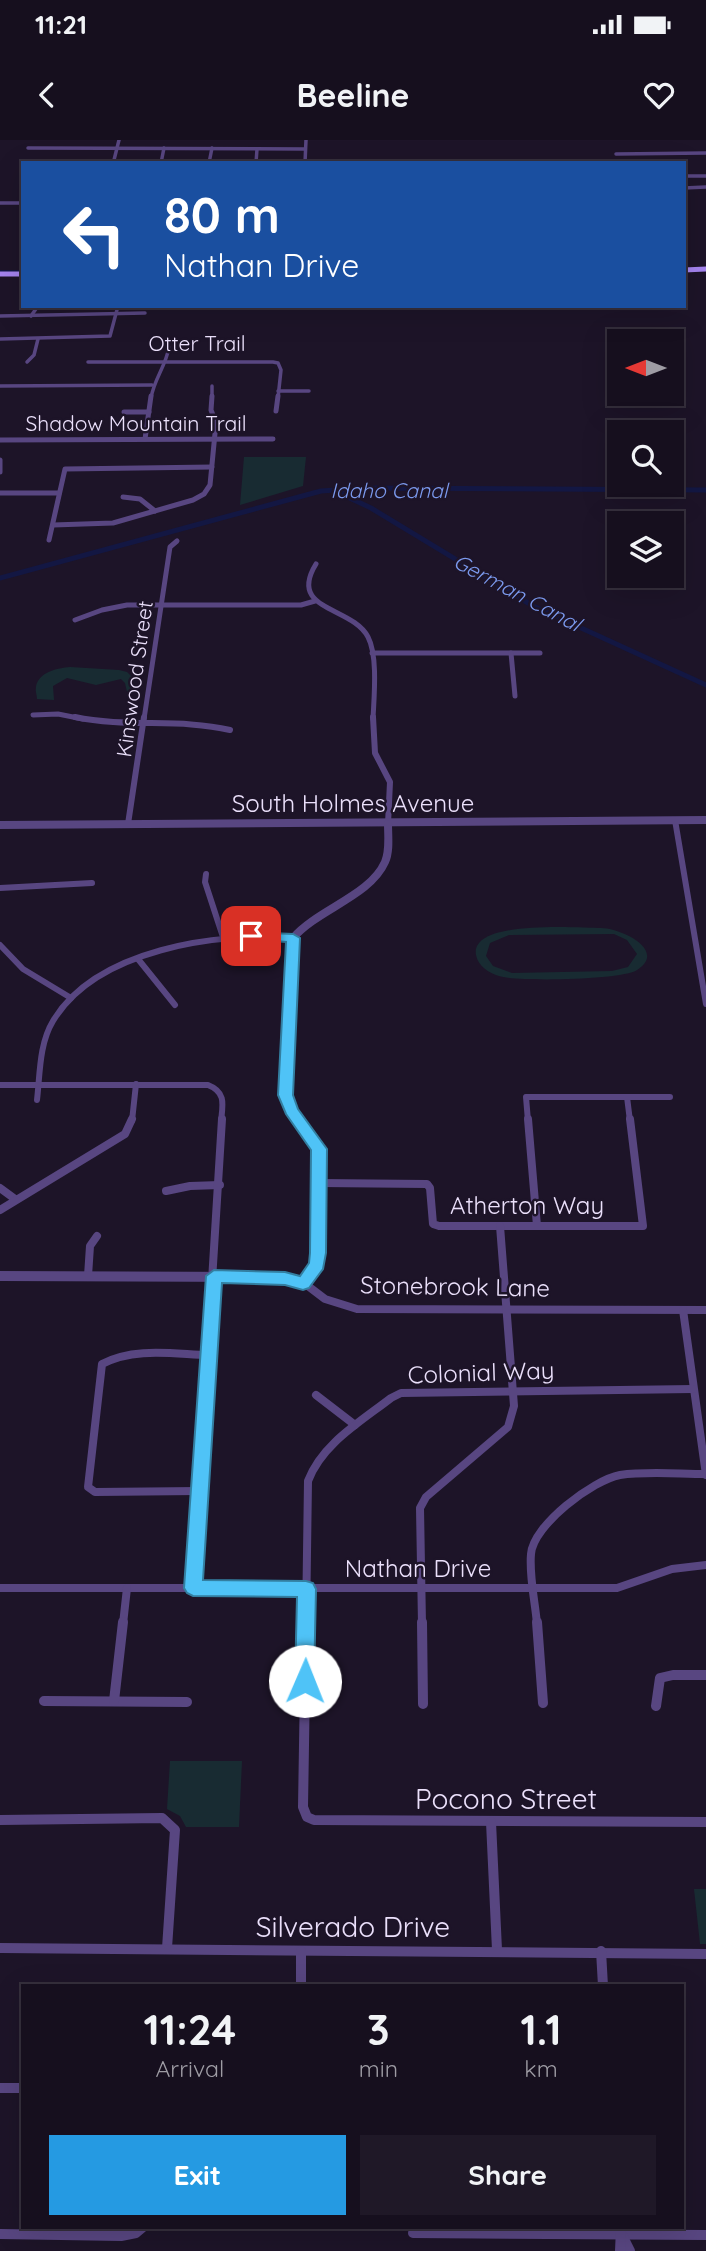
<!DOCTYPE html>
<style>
:root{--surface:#160f1e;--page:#1f1827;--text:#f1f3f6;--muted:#9e9ca4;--line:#352f3c;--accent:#259ae2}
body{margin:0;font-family:Quicksand,sans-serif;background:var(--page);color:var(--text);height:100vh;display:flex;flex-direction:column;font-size:26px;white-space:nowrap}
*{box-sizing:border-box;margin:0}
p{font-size:23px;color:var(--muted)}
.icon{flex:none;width:38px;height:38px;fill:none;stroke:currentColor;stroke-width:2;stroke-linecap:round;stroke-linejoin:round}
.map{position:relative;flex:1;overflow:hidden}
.panel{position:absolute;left:21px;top:1844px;width:663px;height:245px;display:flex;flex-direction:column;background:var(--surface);border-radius:0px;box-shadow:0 7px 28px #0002,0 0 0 2px var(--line)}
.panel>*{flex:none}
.guide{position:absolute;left:21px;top:21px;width:665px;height:147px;border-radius:0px;box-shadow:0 7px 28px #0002,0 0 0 2px var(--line);background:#1a4fa0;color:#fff;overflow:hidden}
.needle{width:46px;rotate:270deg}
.controls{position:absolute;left:607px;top:189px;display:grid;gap:14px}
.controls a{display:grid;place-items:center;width:77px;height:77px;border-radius:0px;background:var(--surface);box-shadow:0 7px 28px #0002,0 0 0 2px var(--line);font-size:35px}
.pin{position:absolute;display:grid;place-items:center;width:60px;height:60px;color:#fff;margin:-30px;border-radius:14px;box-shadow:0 4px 10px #0006}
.me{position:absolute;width:77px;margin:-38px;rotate:1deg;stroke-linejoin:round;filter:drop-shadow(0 0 5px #0008)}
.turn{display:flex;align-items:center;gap:24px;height:147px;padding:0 28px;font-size:32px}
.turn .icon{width:91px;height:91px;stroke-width:2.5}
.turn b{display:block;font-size:49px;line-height:60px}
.eta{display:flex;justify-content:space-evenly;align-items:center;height:119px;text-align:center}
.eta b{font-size:42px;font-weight:700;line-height:49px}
.action{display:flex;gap:14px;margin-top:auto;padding:14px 28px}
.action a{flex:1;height:80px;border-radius:0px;background:var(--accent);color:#fff;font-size:28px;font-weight:700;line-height:80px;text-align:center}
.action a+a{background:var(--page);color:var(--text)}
.status{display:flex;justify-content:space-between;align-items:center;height:49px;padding:0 35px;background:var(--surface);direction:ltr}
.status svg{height:19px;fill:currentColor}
header{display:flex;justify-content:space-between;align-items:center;height:91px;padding:0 28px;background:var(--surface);font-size:32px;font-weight:700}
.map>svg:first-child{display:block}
.green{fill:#182b32;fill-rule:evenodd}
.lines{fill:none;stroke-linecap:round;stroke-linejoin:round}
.stream{stroke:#131743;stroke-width:2}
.canal{stroke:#131743;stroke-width:5}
.minor-far4{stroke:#584681;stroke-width:3.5}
.minor-far3{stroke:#584681;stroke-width:5}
.minor-far2{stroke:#584681;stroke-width:6}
.minor-far1{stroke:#584681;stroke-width:8}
.minor{stroke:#584681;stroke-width:10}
.tertiary-far1{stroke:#584681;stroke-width:8}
.tertiary{stroke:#584681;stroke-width:10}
.secondary{stroke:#a483ee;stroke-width:5}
.route{fill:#4fc3f7;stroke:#337fa1;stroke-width:2}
.labels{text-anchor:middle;stroke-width:5;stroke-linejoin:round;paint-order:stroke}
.far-street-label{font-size:21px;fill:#ebe0fb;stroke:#1d1428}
.far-water-label{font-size:21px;font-style:italic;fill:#7b99ed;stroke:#1d1428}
.street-label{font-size:24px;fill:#ebe0fb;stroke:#1d1428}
.near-street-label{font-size:28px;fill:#ebe0fb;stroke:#1d1428}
</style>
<div class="status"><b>11:21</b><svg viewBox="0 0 49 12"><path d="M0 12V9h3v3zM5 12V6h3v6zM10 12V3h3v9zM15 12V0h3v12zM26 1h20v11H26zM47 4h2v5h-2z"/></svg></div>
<header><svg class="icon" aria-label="back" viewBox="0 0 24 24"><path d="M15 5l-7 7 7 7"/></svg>Beeline<svg class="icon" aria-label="heart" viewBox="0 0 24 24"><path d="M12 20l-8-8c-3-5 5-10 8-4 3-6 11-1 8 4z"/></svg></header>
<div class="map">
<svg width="706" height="2111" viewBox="0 0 706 2111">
<rect width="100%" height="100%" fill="#1d1428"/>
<g class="green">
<polygon points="244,317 306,317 303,346 240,365"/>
<path d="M70,527L119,530L127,532L135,540L131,553L127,552L125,543L121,539L96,545L67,538L53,546L54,560L37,559C37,555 35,551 36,547C38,532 58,528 70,527Z"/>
<path d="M601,788C620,788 668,810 637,830C623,840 516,842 499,836C489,833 478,826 476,815C470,779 579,788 601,788ZM614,794L627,800L637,814L628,827L612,831L512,833L493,826L486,816L490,803L509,795Z"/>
<polygon points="170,1621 242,1621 239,1687 186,1687 180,1676 167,1669"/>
<polygon points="694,1749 706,1749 706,1804 700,1804"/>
</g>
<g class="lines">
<polyline class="stream" points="0,131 23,131"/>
<g class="canal">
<polyline points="337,352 371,368 533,466 706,545"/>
<polyline points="0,438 321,351 365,348 706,350"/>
</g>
<g class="minor-far4">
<polyline points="28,8 305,9"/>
<polyline points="616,14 706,13"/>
<polyline points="114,20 119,0"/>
<polyline points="161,23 164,8"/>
<polyline points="209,23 212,8"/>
<polyline points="256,23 257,9"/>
<polyline points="305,23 306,0"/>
<polyline points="684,36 706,36"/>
<polyline points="684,48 706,47"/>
<polyline points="0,63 23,63"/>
<polyline points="0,176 145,173"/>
<polyline points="31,176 38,166"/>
<polyline points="0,199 110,196 118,166"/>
<polyline points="27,222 34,215 38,199"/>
<polyline points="88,222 273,222 278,223 281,230 278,258"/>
<polyline points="0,246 152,245"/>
<polyline points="278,251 309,251"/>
<path d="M151,258C154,239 166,226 169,207"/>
<polyline points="212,258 212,246"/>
</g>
<g class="minor-far3">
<polyline points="276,271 278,256"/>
<polyline points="124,272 149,272"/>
<polyline points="145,299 151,256"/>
<polyline points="0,300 273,299"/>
<polyline points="0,320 0,332"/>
<polyline points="0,353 59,353"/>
<polyline points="123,357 140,359 155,371"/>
<polyline points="53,385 113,383 193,360 204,354 210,345 216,283 211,270 212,256"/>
<polyline points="49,400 65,329 212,327"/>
<path d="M316,424C287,471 352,466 368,497C378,516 374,557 373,579"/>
<polyline points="75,480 102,470 127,465 301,465 315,461"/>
<polyline points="372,513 540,513"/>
<polyline points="511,513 515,556"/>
<polyline points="33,575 58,574 83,579"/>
<polyline points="144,579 170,407 177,401"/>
</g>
<g class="minor-far2">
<path d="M75,577C127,588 180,578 230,590"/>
<polyline points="373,577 375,613 390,642 388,684"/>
<polyline points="675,680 706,864"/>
<polyline points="128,684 144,577"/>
<polyline points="206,734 205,742 223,797"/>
<polyline points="0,748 92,743"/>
<polyline points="0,805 23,829 71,858"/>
<polyline points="138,819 175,865"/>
<path d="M0,945H208C226,952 223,964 221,981"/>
<polyline points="627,957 630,981"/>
<path d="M37,960C40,935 39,904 53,881C96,809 218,792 293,798"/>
<polyline points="132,981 136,944"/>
<polyline points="528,981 526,957 670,957"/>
</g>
<g class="minor-far1">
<polyline points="528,979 537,1086"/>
<polyline points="320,1043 427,1044 430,1048 433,1084 439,1086 643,1086 630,979"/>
<polyline points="0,1048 15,1059"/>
<polyline points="166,1051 190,1046 220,1045"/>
<polyline points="0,1070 125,994 132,979"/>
<polyline points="88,1136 90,1106 97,1096"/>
<polyline points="304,1143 325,1159 357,1169 706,1170"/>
<polyline points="683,1170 706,1335"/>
<polyline points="316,1255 355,1285"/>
<path d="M198,1351L95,1352L88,1347L102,1224C134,1207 173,1214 208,1215"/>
<polyline points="0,1448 617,1448 672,1429 706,1425"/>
<polyline points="193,1448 222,979"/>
<polyline points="123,1484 127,1448"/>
<path d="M306,1484L308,1341C322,1304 360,1282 391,1258L401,1253L693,1249"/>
<polyline points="422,1484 420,1368 426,1357 508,1287 514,1266 500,1086"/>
<path d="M537,1484C535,1461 529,1436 531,1414C533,1385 593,1340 620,1335C647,1331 678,1334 706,1334"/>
</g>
<g class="minor">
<polyline points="306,1482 303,1667 307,1677 314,1680 706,1682"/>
<polyline points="422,1482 423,1564"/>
<polyline points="537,1482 543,1563"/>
<polyline points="44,1561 187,1562"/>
<polyline points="114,1561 123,1482"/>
<polyline points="656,1566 660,1538 673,1535 706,1535"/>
<polyline points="0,1680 162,1678 175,1690 167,1808"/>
<polyline points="491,1682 497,1810"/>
<polyline points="0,1808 706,1814"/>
<polyline points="301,1811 301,1846"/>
<polyline points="601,1811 603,1846"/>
<polyline points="0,1948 23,1948"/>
<polyline points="413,2093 706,2095"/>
<polyline points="0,2094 121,2096 136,2093 142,2088"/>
<polyline points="622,2095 630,2111"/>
<polyline points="620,2111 621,2088"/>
</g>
<g class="tertiary-far1">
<polyline points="0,685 706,680"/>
<path d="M300,981L291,970L285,955L293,798C318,769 370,756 385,722C390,711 388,696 388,684"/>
</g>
<polyline class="tertiary" points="0,1136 264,1137 304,1143 317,1124 320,1018 314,999 298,979"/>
<g class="secondary">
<polyline points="684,130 706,129"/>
<polyline points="0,134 23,134"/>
</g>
</g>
<polygon class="route" points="251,792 293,794 300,798 293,955 298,969 327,1009 326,1113 323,1129 309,1148 303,1150 285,1145 222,1143 203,1440 306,1441 313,1443 316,1449 314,1541 312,1547 305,1550 298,1547 295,1541 297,1457 193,1456 187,1453 184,1448 206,1136 214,1130 285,1132 300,1136 309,1123 310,1113 311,1010 286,974 278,955 286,802 246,799 244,796"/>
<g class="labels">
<g class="far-street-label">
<text x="197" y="211">Otter Trail</text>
<text x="136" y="291">Shadow Mountain Trail</text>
<text transform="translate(135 539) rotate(-82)" y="7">Kinswood Street</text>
</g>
<g class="far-water-label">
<text x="389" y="358">Idaho Canal</text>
<text transform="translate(517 453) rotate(28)" y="7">German Canal</text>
</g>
<g class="street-label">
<text x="353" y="672">South Holmes Avenue</text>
<text x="527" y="1074">Atherton Way</text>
<text transform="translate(455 1147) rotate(1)" y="8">Stonebrook Lane</text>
<text transform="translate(481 1233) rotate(-2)" y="8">Colonial Way</text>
<text x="418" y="1437">Nathan Drive</text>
</g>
<g class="near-street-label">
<text x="506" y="1669">Pocono Street</text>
<text x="353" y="1797">Silverado Drive</text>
</g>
</g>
</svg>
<div class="controls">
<a><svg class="needle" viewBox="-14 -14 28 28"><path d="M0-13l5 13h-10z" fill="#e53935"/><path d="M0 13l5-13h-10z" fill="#9e9ca4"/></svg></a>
<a><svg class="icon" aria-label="search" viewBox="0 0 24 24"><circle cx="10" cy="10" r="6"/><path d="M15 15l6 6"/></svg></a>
<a><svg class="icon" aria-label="layers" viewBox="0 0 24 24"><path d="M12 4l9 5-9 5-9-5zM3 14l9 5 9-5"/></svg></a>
</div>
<div class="pin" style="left:251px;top:796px;background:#d93025"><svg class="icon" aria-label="arrive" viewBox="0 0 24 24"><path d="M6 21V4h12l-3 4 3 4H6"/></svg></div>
<svg class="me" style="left:305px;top:1541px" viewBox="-20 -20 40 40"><circle r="19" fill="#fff"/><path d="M0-13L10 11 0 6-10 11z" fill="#4fc3f7"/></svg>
<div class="guide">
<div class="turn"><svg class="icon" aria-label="left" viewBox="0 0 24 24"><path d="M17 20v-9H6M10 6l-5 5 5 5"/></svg><div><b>80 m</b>Nathan Drive</div></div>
</div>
<section class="panel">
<div class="eta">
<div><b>11:24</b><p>Arrival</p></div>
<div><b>3</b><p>min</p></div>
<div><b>1.1</b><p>km</p></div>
</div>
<div class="action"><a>Exit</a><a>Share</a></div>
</section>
</div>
